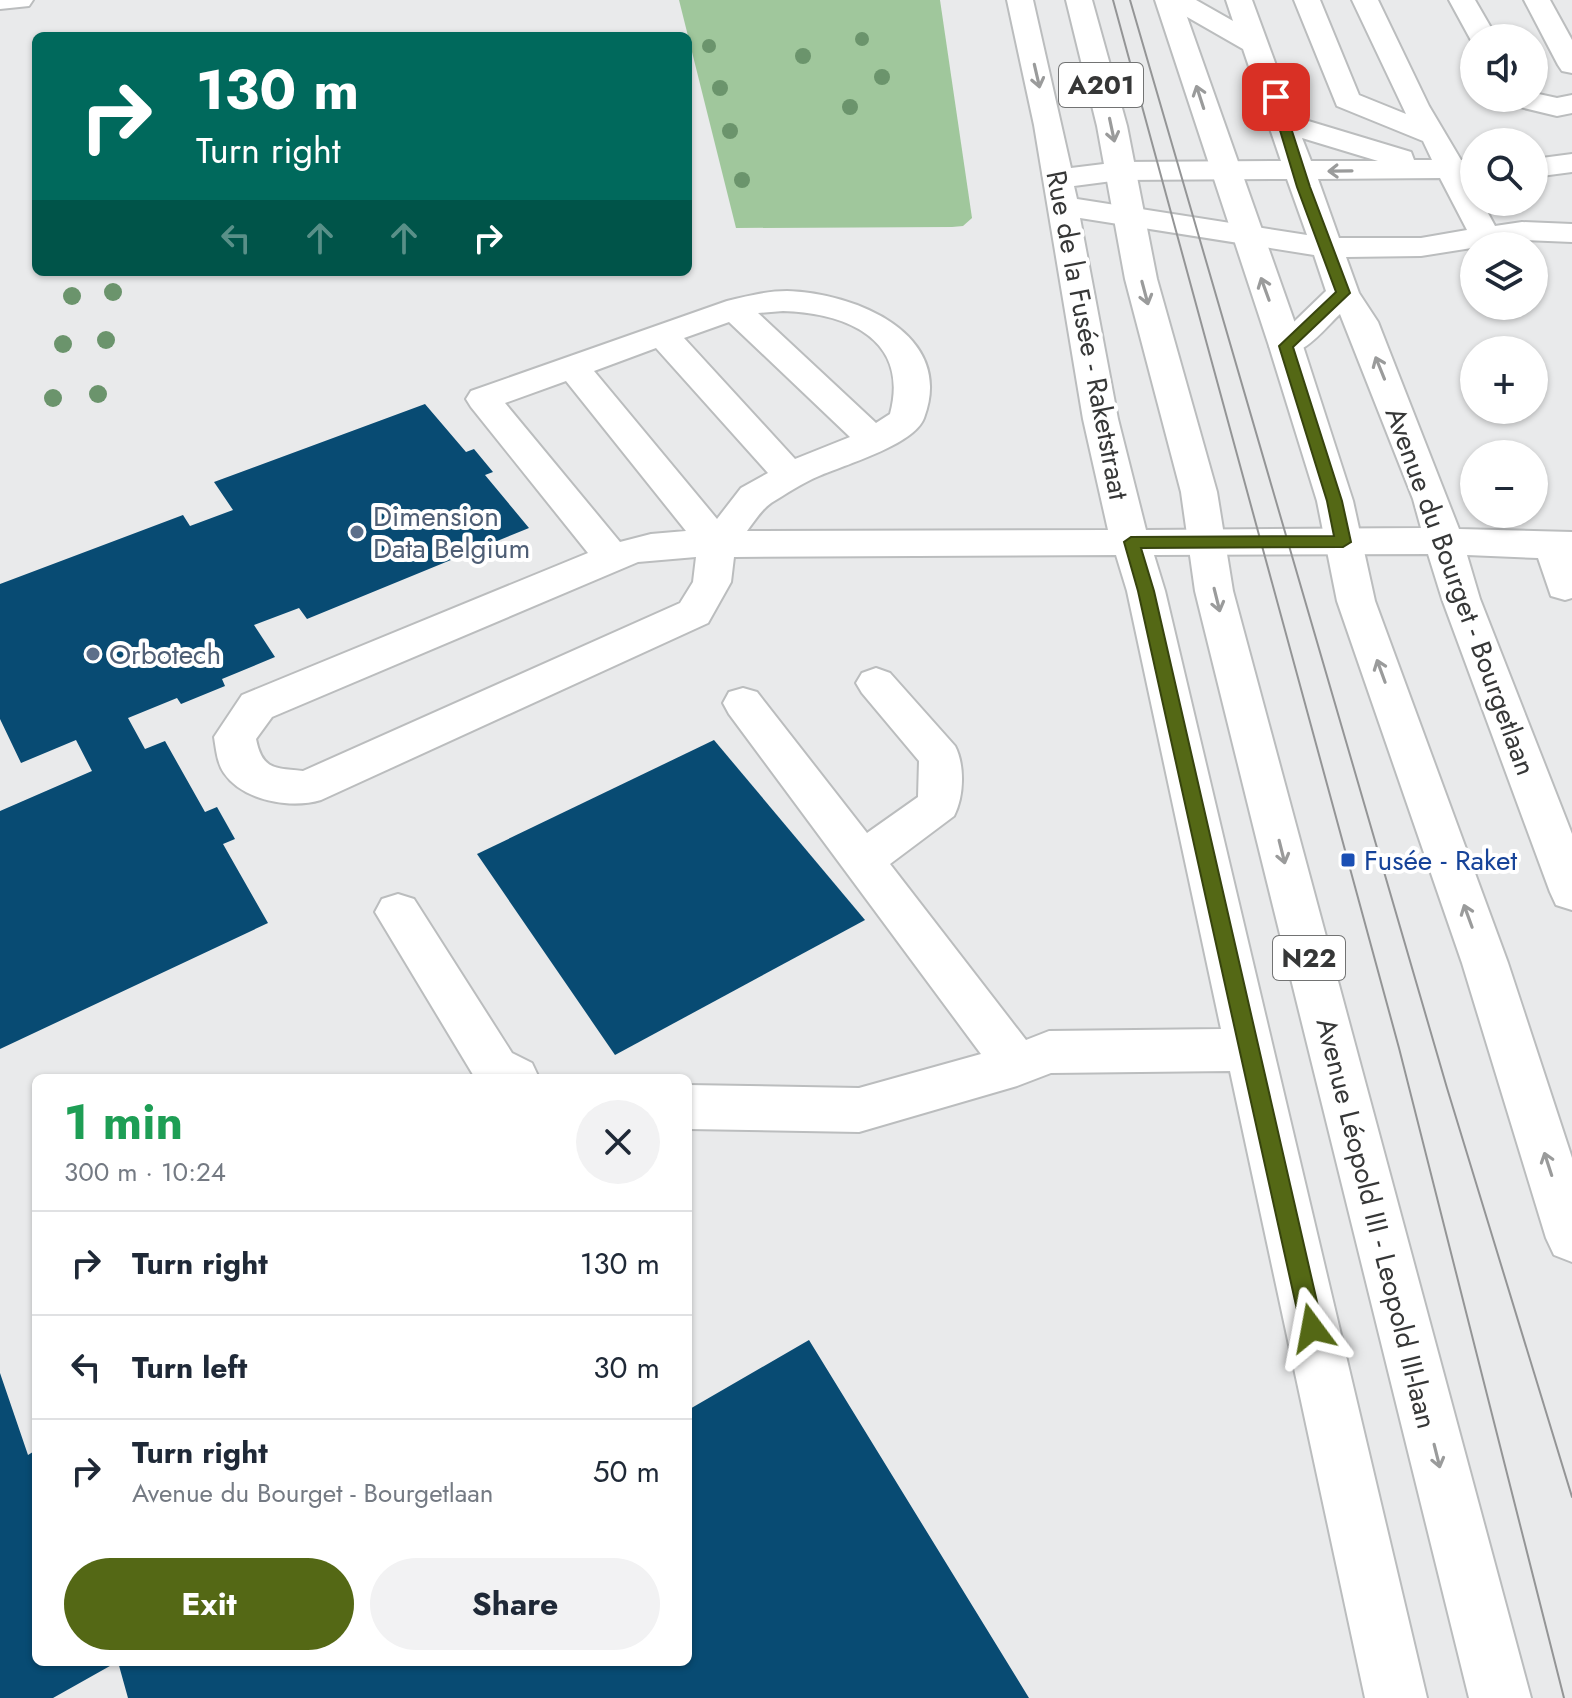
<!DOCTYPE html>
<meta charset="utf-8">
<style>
:root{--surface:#fff;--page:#f2f2f3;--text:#1f2937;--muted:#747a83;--line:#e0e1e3;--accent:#546815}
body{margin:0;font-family:Jost,sans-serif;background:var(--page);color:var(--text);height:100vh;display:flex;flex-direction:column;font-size:30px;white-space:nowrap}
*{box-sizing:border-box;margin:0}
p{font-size:26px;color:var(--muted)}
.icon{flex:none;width:44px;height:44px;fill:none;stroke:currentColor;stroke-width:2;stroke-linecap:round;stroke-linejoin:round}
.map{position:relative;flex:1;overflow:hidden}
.panel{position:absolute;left:32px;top:1074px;width:660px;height:592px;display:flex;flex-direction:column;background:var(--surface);border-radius:12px;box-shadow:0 2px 6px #0004}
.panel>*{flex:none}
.hud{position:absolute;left:32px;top:32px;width:660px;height:244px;border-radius:12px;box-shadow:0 2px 6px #0004;background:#00695c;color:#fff;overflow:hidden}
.buttons{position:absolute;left:1460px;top:24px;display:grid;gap:16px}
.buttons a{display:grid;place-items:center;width:88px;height:88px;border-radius:50%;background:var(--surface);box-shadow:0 2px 6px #0004;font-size:40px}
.pin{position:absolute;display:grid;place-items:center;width:68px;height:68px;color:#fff;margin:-34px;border-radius:16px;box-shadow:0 4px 12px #0006}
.me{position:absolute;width:88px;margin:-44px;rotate:347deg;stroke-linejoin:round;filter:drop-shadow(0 0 6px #0008)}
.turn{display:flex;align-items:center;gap:28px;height:168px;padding:0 32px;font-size:36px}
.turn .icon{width:104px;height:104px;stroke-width:2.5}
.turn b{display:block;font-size:56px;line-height:68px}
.lanes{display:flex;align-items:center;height:76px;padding:0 32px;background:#0003;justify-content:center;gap:40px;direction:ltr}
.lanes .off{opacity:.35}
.round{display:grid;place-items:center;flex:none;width:84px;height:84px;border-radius:42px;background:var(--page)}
.summary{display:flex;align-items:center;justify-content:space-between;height:136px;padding:0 32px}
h1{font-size:48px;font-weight:700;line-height:60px;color:#1e9e55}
.cta{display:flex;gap:16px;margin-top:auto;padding:16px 32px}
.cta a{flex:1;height:92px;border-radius:48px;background:var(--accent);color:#fff;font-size:32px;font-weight:700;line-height:92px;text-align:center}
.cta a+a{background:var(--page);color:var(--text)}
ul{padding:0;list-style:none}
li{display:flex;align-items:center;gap:24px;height:104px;padding:0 32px;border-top:2px solid var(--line)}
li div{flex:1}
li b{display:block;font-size:30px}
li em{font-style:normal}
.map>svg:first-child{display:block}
.green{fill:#a0c79c}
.building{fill:#084b73}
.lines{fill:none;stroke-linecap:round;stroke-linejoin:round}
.minor-casing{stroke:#bbbdbe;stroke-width:4}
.major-casing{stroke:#bbbdbe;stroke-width:4}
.minor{fill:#fff;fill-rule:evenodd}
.major{fill:#fff;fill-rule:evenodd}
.tram{stroke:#949596;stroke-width:2}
.tree{fill:#6b946c}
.oneway{stroke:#9a9b9b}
.route{fill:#546815;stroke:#37440e;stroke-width:2}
.service-dot{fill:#5c6f8a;stroke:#fff;stroke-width:3}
.transit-dot{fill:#1a4fb4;stroke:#fff;stroke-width:3}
.labels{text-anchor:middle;stroke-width:8;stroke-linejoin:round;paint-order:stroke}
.shield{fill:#fff;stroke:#727373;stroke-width:2}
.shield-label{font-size:26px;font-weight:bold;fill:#363737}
.street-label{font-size:28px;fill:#363737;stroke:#fff}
.service-label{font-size:28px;fill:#4e5e75;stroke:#fff;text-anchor:start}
.transit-label{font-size:28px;fill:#164399;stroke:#fff;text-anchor:start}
</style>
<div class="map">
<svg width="1572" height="1698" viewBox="0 0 1572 1698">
<rect width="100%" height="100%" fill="#e9eaeb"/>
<polygon class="green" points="679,0 940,0 972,218 963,226 952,227 736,228"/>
<g class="building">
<polygon points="425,404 466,452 474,449 493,472 485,475 529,528 307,619 299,608 254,625 275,657 222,679 225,686 181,704 177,698 128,718 145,749 165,741 205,812 217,807 235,839 223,844 268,923 0,1049 0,811 92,771 76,740 21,763 0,719 0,584 183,515 190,526 233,510 214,482"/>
<polygon points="714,740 865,920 615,1055 477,854"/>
<polygon points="809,1340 1029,1698 128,1698 118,1662 688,1662 688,1410"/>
<polygon points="0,1373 28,1455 36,1450 36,1662 117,1662 53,1698 0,1698"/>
</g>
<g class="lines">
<defs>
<g id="minor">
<polygon points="0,0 33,0 29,6 0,9"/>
<path d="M1007,0H1033L1071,168L1120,162L1281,161L1243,49L1168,6L1164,0H1196L1233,21L1226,0H1252L1295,117L1411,152L1414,160H1432L1423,141L1337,106L1294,0H1320L1359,95L1406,114L1352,0H1378L1429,106L1461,160H1474V178H1470L1474,186V202H1482L1495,226L1522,222L1572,224V242L1522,240L1421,256L1346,257L1359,293L1378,322L1459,529L1572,532V598L1565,600L1551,596L1538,558L1467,555L1480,599L1572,834V910L1556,905L1550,892L1442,599L1428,554L1154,555L1165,591L1427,1698H1365L1230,1071L1051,1073L1017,1086L859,1132L688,1129V1085L859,1088L981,1054L729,714L723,703L729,692L743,688L757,692L867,833L918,797L919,761L862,693L856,683L862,673L876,668L890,673L955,746C965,765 964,797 954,816L890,864L1026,1040L1049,1031L1221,1029L1127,591L1116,555L734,557L731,582L708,623L321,800C291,809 243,801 224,773C217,763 216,749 214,737L242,695L588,553L471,407L466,399L471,391L727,301C747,296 767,291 787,291C854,293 956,333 924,418C914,445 844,465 819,476C802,483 786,494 771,503C761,510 754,522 747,531L1108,530L1083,419L1034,125ZM1302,138L1378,161H1311ZM1440,178L1467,230L1421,238H1339L1318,179ZM1287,179L1307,235L1077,199L1074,186L1120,180ZM1080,218L1314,255L1326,291L1269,346L1274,353C1302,360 1321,332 1340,314L1413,499L1421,528L1146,530L1118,419ZM783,311C847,313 910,339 890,414L876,423L758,313ZM729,322L850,437L795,459L684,338ZM656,348L768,473L741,488L717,519L594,371ZM566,381L686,531L651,534L620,542L505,403ZM696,557L693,582L680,603L303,771C275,768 262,770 256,739L272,717L638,562Z"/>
<polygon points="1449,0 1475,0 1497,38 1474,38 1473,44"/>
<polygon points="1524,0 1550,0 1572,40 1572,73 1562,71 1558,65"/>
<polygon points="1534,93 1557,98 1572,95 1572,113 1557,116 1507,104 1503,98 1534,98"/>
<polygon points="1572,154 1572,172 1534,177 1534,159"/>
<polygon points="398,894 414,899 512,1053 532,1063 539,1078 475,1078 375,912 382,899"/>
</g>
<g id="major">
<polygon points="1066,0 1092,0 1127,126 1157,279 1217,492 1233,591 1531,1698 1469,1698 1195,591 1181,492 1125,279 1097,126"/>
<polygon points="1155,0 1181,0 1303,346 1353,501 1375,601 1508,963 1572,1158 1572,1262 1554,1255 1546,1238 1462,963 1337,601 1317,501 1269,346"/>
</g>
</defs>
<use href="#minor" class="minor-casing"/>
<use href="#major" class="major-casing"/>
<use href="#minor" class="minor"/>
<use href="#major" class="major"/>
<g class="tram">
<polyline points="1113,0 1399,1048 1564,1698"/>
<polyline points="1130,0 1447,1088 1572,1497"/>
</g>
</g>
<g class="tree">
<circle cx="862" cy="39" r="7"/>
<circle cx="709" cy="46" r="7"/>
<circle cx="803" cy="56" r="8"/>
<circle cx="882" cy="77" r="8"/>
<circle cx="720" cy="88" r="8"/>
<circle cx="850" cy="107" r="8"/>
<circle cx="730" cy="131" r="8"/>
<circle cx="742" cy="180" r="8"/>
<circle cx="113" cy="292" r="9"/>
<circle cx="72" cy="296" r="9"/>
<circle cx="106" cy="340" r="9"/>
<circle cx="63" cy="344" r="9"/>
<circle cx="98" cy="394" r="9"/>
<circle cx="53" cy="398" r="9"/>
</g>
<defs><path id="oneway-shaft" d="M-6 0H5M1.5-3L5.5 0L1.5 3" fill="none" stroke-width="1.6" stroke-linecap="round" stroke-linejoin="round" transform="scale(2)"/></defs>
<g class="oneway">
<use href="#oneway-shaft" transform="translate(1037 76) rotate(77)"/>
<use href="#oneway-shaft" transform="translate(1200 97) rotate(-108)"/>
<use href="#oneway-shaft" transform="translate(1112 130) rotate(78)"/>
<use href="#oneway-shaft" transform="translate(1340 171) rotate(179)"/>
<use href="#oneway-shaft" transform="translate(1265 289) rotate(-110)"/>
<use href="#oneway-shaft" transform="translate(1145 293) rotate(75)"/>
<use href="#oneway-shaft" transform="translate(1380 368) rotate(-112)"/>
<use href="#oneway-shaft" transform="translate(1217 600) rotate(76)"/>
<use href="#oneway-shaft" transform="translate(1381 671) rotate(-110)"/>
<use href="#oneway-shaft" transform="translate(1282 852) rotate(76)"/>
<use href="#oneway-shaft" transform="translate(1468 916) rotate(-110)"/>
<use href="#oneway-shaft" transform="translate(1548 1164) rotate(-108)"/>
<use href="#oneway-shaft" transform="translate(1437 1456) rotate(76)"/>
</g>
<polygon class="route" points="1276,94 1281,97 1310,187 1350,293 1293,347 1342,501 1351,542 1343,547 1141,548 1154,591 1323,1328 1320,1336 1312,1339 1304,1336 1301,1328 1138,591 1124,542 1131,537 1334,536 1327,501 1279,346 1336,292 1297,187 1270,97"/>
<g class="service-dot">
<circle cx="357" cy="532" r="8"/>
<circle cx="93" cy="654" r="8"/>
</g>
<rect class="transit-dot" x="1340" y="852" width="16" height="16" rx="4"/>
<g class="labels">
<g class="shield">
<rect x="1059" y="63" width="84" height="44" rx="6"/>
<rect x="1273" y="936" width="72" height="44" rx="6"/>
</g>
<g class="shield-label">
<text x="1101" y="94">A201</text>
<text x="1309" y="967">N22</text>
</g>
<g class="street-label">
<text transform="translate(1088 335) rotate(79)" y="10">Rue de la Fusée - Raketstraat</text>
<text transform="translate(1461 591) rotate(70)" y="10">Avenue du Bourget - Bourgetlaan</text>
<text transform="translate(1377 1223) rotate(76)" y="10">Avenue Léopold III - Leopold III-laan</text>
</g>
<g class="service-label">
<text x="373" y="526">Dimension<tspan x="373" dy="32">Data Belgium</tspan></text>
<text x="109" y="664">Orbotech</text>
</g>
<g class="transit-label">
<text x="1364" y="870">Fusée - Raket</text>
</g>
</g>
</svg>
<div class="buttons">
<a><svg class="icon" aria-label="sound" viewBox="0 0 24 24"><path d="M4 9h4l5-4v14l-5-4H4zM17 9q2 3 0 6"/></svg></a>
<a><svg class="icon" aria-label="search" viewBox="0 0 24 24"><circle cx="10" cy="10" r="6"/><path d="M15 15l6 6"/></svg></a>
<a><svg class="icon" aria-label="layers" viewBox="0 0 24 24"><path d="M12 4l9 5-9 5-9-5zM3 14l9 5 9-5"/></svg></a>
<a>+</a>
<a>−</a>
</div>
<div class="pin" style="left:1276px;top:97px;background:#d93025"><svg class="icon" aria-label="arrive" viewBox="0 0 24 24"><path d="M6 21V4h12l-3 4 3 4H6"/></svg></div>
<svg class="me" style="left:1312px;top:1328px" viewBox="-20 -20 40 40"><path d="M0-17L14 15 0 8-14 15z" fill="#546815" stroke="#fff" stroke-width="4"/></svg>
<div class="hud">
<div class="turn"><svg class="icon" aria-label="right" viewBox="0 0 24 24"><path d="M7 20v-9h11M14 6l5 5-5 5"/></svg><div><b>130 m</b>Turn right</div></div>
<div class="lanes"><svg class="icon off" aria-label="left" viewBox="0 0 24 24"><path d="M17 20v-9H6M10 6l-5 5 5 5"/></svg><svg class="icon off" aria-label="ahead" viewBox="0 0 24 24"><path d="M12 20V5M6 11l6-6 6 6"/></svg><svg class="icon off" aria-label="ahead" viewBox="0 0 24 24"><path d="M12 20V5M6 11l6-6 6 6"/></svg><svg class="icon" aria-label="right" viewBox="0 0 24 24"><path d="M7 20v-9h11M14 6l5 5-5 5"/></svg></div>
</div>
<section class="panel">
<div class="summary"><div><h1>1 min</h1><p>300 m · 10:24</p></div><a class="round"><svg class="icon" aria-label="close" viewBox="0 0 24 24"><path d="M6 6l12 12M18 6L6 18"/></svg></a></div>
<ul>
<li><svg class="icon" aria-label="right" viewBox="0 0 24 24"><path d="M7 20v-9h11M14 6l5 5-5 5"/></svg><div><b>Turn right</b></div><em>130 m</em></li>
<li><svg class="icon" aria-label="left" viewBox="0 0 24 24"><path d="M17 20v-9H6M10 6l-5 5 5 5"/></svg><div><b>Turn left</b></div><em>30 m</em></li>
<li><svg class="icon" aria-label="right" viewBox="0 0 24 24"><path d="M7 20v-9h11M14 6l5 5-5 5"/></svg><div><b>Turn right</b><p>Avenue du Bourget - Bourgetlaan</p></div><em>50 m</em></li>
</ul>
<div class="cta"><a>Exit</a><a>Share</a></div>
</section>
</div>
